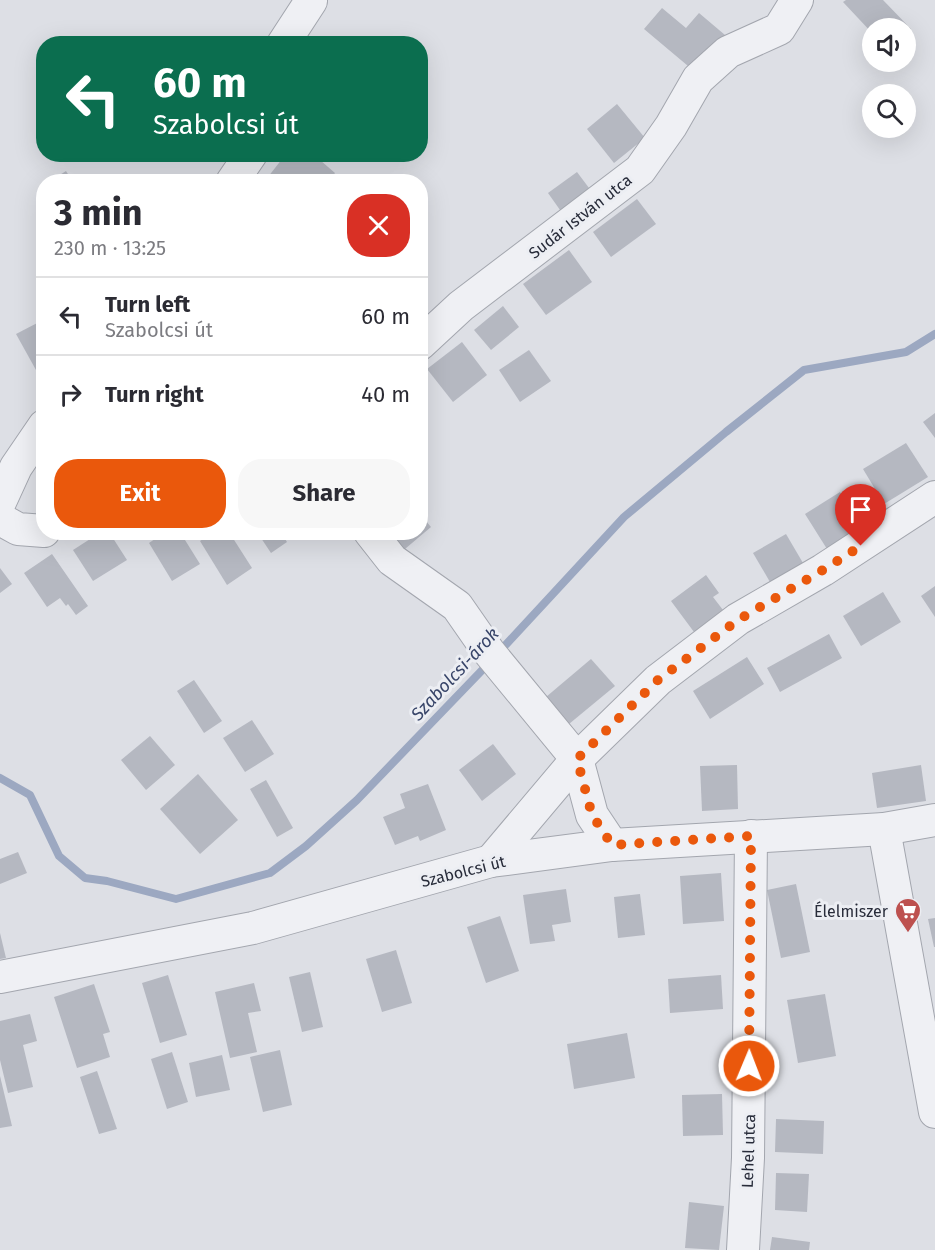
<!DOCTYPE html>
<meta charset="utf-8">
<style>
:root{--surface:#fff;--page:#f7f7f7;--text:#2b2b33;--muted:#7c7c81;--line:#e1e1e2;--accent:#ea580c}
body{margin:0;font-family:"Fira Sans",sans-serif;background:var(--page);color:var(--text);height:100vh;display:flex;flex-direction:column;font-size:22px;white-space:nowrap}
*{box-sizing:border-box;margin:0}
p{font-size:20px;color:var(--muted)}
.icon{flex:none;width:33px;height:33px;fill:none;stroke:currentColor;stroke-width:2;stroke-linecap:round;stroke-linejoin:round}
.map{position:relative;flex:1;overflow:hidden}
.panel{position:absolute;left:36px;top:174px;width:392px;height:366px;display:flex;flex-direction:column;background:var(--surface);border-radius:24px;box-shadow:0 6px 24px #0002}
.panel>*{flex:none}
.hud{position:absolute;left:36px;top:36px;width:392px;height:126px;border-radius:24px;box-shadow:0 6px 24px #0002;background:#0b6e4f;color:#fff;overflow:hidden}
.controls{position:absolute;left:862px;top:18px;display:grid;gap:12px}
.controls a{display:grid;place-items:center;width:54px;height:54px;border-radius:50%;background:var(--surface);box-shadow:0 6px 24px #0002;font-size:30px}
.pin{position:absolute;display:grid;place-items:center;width:51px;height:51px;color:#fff;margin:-62px -26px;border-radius:50% 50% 50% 0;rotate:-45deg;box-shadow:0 0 6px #0007}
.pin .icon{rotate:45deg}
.me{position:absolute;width:66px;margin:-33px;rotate:1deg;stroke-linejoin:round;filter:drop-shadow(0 0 4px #0008)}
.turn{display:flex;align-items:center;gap:21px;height:126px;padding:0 18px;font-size:27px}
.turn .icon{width:78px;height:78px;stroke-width:2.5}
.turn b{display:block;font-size:42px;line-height:51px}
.round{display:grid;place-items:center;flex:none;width:63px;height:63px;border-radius:24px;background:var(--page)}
.headline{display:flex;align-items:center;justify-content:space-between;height:102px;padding:0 18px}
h1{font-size:36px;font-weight:700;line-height:45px}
.action{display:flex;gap:12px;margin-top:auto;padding:12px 18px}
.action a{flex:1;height:69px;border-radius:24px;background:var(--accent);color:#fff;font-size:24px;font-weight:700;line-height:69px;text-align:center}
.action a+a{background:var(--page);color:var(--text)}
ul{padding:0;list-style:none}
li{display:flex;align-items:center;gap:18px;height:78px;padding:0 18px;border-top:2px solid var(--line)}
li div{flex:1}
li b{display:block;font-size:22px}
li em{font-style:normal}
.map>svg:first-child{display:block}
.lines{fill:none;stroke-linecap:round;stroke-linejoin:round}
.stream{stroke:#9ca8c1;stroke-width:8}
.building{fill:#b5b8c1}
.minor-casing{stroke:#a3a6ae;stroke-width:34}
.minor{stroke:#eff0f4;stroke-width:32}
.route{stroke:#ea580c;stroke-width:10;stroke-dasharray:0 18}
.labels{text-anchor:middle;stroke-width:6;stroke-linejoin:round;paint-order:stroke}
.street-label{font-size:16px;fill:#282c3a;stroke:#eceef3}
.poi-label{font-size:16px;fill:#282c3a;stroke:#eceef3;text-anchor:end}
.water-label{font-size:18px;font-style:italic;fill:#384569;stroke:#eceef3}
</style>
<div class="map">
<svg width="935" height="1250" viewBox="0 0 935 1250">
<rect width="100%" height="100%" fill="#dddfe5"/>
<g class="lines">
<g class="stream">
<polyline points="499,652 624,517 726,432 804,370 906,352 935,334"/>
<polyline points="0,778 30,795 59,856 85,878 107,881 176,899 270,873 306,846 357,800 489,663"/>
</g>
</g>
<g class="building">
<polygon points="846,0 883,0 911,29 906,34 906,28 873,28 873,34 843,2"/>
<polygon points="662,8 686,28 699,13 725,35 694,71 644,29"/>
<polygon points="617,104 645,138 614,163 587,129"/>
<polygon points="286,154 313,154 335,173 328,182 264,182"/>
<polygon points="66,171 73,182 49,182"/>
<polygon points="577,172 595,196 565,217 548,193"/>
<polygon points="637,199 656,224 611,257 593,232"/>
<polygon points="569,250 592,282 546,315 523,284"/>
<polygon points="503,306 519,327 491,350 474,330"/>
<polygon points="43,320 44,378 41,379 16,334"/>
<polygon points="462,342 487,375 453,402 427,369"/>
<polygon points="529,350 551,381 520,402 499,370"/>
<polygon points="420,407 428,416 420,423"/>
<polygon points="935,413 935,438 923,422"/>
<polygon points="906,443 928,477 884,504 863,469"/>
<polygon points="44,448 44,484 36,477 41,471 31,462"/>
<polygon points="840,492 862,527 827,549 805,514"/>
<polygon points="420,514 431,527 399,554 384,532 420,532"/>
<polygon points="101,532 109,532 127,560 93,581 73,550"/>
<polygon points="165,532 180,532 200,564 172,581 149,543"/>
<polygon points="213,532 229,532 252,568 227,585 200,541"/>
<polygon points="257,532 281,532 287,542 271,553"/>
<polygon points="786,534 803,563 770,582 753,553"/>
<polygon points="52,554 88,606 76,615 68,604 66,606 60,598 47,607 24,573"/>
<polygon points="0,568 12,584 0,593"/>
<polygon points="706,575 719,593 713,597 723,610 694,632 671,601"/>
<polygon points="935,586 935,617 921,596"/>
<polygon points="883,592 901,622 861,646 843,616"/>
<polygon points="829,634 842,658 780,692 767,668"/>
<polygon points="747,657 764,684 710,719 693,691"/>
<polygon points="591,659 615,686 569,724 546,697"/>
<polygon points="194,680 222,721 204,733 177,691"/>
<polygon points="252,720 274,754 245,772 223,738"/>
<polygon points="150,736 175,765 146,790 121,760"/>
<polygon points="493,744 516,774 482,801 459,770"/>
<polygon points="737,765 738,809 702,811 700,766"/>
<polygon points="921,765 926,801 877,808 872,773"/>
<polygon points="198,774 238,820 200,854 160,809"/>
<polygon points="266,780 293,828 277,837 250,789"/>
<polygon points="428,784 446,830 420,841 418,836 395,845 383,817 405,808 400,794"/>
<polygon points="18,852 27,873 0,884 0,859"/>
<polygon points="721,873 724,921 683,924 680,876"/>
<polygon points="796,884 810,952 781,958 767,890"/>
<polygon points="566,889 571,922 552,925 555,941 530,944 523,895"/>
<polygon points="640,894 645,935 618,938 614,897"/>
<polygon points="500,916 519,971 486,983 467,927"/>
<polygon points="935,918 935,947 934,947 928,919"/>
<polygon points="0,933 6,958 0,959"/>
<polygon points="396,950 412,1003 382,1012 366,959"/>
<polygon points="310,972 323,1027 302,1032 289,977"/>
<polygon points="168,975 187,1035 160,1043 142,983"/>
<polygon points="721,975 723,1009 670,1013 668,979"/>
<polygon points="254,983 261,1011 248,1013 257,1052 230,1058 215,992"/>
<polygon points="94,984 110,1032 103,1034 110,1057 77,1068 54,997"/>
<polygon points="825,994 836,1056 798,1063 787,1000"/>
<polygon points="30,1014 37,1041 23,1045 33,1087 8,1093 0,1060 0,1021"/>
<polygon points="627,1033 635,1078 574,1089 567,1044"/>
<polygon points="280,1050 292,1105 263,1112 250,1057"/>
<polygon points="172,1052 188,1102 167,1109 151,1059"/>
<polygon points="222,1055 230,1090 196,1097 189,1063"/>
<polygon points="97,1071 117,1129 99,1134 80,1077"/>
<polygon points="0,1076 12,1126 0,1128"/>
<polygon points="722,1094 723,1135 683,1136 682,1095"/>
<polygon points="776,1119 824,1121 823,1154 775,1152"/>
<polygon points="776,1173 809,1174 807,1212 775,1210"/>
<polygon points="689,1202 724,1206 719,1250 685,1248"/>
<polygon points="772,1237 810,1242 809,1250 770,1250"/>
</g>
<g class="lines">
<defs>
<g id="minor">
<polyline points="283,44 311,1"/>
<polyline points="232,182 251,154"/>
<polyline points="420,344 461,306 640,170 671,126 698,79 728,52 779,29 797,0"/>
<polyline points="0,502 16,467 44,426"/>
<polyline points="0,519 18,529 44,531"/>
<polyline points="370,532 392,560 457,606 489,652 577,759 592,815 612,845"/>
<polyline points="884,829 935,1112"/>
<polyline points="491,861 577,759 658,680 738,619 823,570 935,497"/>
<polyline points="0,977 253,928 491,861 612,845 884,829 935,820"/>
<polyline points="743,1250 748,1158 751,836"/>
</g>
</defs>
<use href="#minor" class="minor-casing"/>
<use href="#minor" class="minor"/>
</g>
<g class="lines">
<polyline class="route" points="749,1066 751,836 612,845 592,815 577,759 658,680 738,620 823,570 861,546"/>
</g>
<defs>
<symbol id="supermarket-pin" viewBox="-11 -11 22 30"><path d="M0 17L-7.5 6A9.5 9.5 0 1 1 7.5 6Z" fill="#bd514f" stroke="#eceef3"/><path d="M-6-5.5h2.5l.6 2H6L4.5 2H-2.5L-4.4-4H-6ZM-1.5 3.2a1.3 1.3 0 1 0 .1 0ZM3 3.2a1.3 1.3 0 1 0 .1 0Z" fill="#fff"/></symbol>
</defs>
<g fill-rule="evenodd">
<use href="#supermarket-pin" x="893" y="896" width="30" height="40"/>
</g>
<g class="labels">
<g class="street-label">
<text transform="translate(580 216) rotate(-38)" y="6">Sudár István utca</text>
<text transform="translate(463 871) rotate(-14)" y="6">Szabolcsi út</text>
<text transform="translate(748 1151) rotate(-88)" y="6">Lehel utca</text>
</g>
<g class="poi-label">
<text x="888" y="917">Élelmiszer</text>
</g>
<g class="water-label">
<text transform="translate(455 674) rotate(-47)" y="6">Szabolcsi-árok</text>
</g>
</g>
</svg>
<div class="controls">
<a><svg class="icon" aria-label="sound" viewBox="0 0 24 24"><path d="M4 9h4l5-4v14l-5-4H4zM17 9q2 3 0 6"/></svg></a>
<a><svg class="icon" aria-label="search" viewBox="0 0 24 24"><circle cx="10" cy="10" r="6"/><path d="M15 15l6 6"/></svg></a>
</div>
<div class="pin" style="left:861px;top:546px;background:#d93025"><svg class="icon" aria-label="arrive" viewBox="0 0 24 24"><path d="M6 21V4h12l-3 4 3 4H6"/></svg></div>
<svg class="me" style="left:749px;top:1066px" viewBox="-20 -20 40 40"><circle r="17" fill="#ea580c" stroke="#fff" stroke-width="3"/><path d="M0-11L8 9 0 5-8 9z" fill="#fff"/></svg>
<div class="hud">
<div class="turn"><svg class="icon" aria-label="left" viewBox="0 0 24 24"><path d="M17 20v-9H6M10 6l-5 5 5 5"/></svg><div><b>60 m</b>Szabolcsi út</div></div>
</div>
<section class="panel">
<div class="headline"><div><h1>3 min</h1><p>230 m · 13:25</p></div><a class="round" style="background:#d93025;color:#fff"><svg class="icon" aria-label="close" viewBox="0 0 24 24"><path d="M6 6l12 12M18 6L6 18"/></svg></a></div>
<ul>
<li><svg class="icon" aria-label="left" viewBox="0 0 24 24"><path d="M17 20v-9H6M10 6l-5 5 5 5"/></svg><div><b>Turn left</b><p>Szabolcsi út</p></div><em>60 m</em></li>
<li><svg class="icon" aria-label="right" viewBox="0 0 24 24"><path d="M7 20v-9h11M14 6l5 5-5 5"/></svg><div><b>Turn right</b></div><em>40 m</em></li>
</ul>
<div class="action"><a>Exit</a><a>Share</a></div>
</section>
</div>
